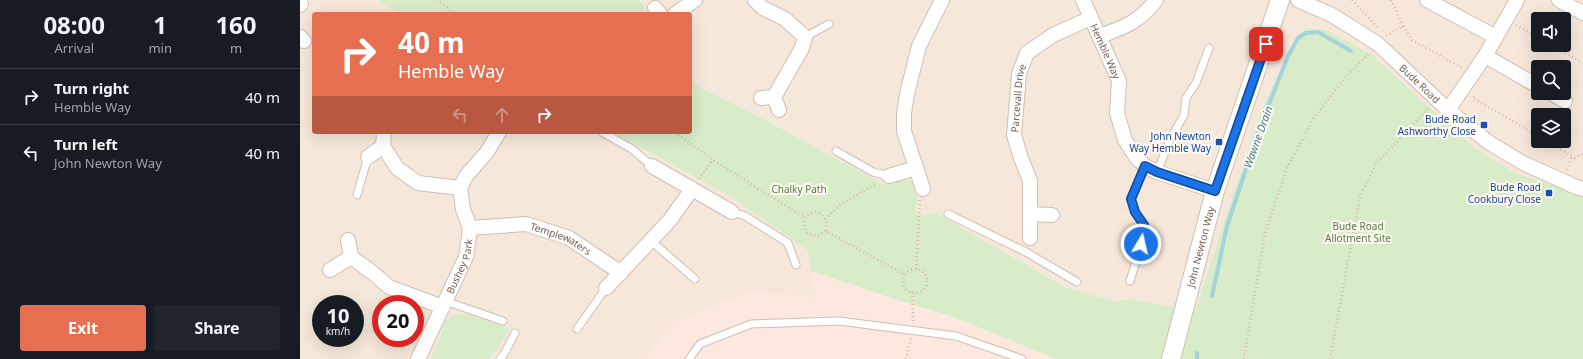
<!DOCTYPE html>
<style>
:root{--surface:#171b24;--page:#20242c;--text:#f1f3f6;--muted:#9ea1a6;--line:#363941;--accent:#e76f51}
body{margin:0;font-family:"Noto Sans",sans-serif;background:var(--page);color:var(--text);height:100vh;display:flex;flex-direction:column;font-size:15px;white-space:nowrap}
*{box-sizing:border-box;margin:0}
p{font-size:13px;color:var(--muted)}
.icon{flex:none;width:22px;height:22px;fill:none;stroke:currentColor;stroke-width:2;stroke-linecap:round;stroke-linejoin:round}
.map{position:relative;flex:1;overflow:hidden}
.sheet{display:flex;flex-direction:column;background:var(--surface);width:300px}
.sheet>*{flex:none}
.hud{position:absolute;left:12px;top:12px;width:380px;height:122px;border-radius:4px;box-shadow:0 4px 16px #0002;background:#e76f51;color:#fff;overflow:hidden}
.tools{position:absolute;left:1231px;top:12px;display:grid;gap:8px}
.tools a{display:grid;place-items:center;width:40px;height:40px;border-radius:4px;background:var(--surface);box-shadow:0 4px 16px #0002;font-size:20px}
.speed{position:absolute;left:12px;top:295px;display:flex;gap:8px;font-size:20px;font-weight:700;text-align:center}
.speed>*{display:grid;place-content:center;width:52px;height:52px;border-radius:50%;background:var(--surface);box-shadow:0 4px 16px #0002;line-height:1}
.speed small{font-size:10px;font-weight:400}
.speed .limit{border:6px solid #d22;background:#fff;color:#111}
.pin{position:absolute;display:grid;place-items:center;width:34px;height:34px;color:#fff;margin:-17px;border-radius:8px;box-shadow:0 2px 6px #0006}
.me{position:absolute;width:44px;margin:-22px;rotate:9deg;stroke-linejoin:round;filter:drop-shadow(0 0 3px #0008)}
.turn{display:flex;align-items:center;gap:14px;height:84px;padding:0 20px;font-size:18px}
.turn .icon{width:52px;height:52px;stroke-width:2.5}
.turn b{display:block;font-size:28px;line-height:34px}
.lanes{display:flex;align-items:center;height:38px;padding:0 20px;background:#0003;justify-content:center;gap:20px;direction:ltr}
.lanes .off{opacity:.35}
.eta{display:flex;justify-content:space-evenly;align-items:center;height:68px;text-align:center}
.eta b{font-size:24px;font-weight:700;line-height:28px}
.action{display:flex;gap:8px;margin-top:auto;padding:8px 20px}
.action a{flex:1;height:46px;border-radius:4px;background:var(--accent);color:#fff;font-size:16px;font-weight:700;line-height:46px;text-align:center}
.action a+a{background:var(--page);color:var(--text)}
ul{padding:0;list-style:none}
li{display:flex;align-items:center;gap:12px;height:56px;padding:0 20px;border-top:1px solid var(--line)}
li div{flex:1}
li b{display:block;font-size:15px}
li em{font-style:normal}
main{display:flex;flex:1;min-height:0}
.map>svg:first-child{display:block}
.residential{fill:#f5e8da;fill-rule:evenodd}
.commercial{fill:#fde8e0}
.green{fill:#d8ecc9}
.lines{fill:none;stroke-linecap:round;stroke-linejoin:round}
.stream{stroke:#a5d3da;stroke-width:4}
.service-casing{stroke:#d1beb0;stroke-width:9}
.minor-casing{stroke:#d1beb0;stroke-width:16}
.tertiary-casing{stroke:#d1beb0;stroke-width:20}
.path{stroke:#d9b8a5;stroke-width:2.5;stroke-dasharray:1 3;stroke-linecap:butt}
.service{stroke:#fff;stroke-width:7}
.minor{stroke:#fff;stroke-width:14}
.tertiary{stroke:#fff;stroke-width:18}
.route-casing{stroke:#114b97;stroke-width:10}
.route{stroke:#1a73e8;stroke-width:7}
.transit-dot{fill:#1a4fb4;stroke:#fffaf3;stroke-width:1.5}
.labels{text-anchor:middle;stroke-width:4;stroke-linejoin:round;paint-order:stroke}
.street-label{font-size:10px;fill:#7a5c4d;stroke:#fffaf3}
.transit-label{font-size:10px;fill:#164399;stroke:#fffaf3;text-anchor:end}
.park-label{font-size:10px;fill:#537a41;stroke:#fffaf3}
.water-label{font-size:11px;font-style:italic;fill:#437c86;stroke:#fffaf3}
</style>
<main>
<section class="sheet">
<div class="eta">
<div><b>08:00</b><p>Arrival</p></div>
<div><b>1</b><p>min</p></div>
<div><b>160</b><p>m</p></div>
</div>
<ul>
<li><svg class="icon" aria-label="right" viewBox="0 0 24 24"><path d="M7 20v-9h11M14 6l5 5-5 5"/></svg><div><b>Turn right</b><p>Hemble Way</p></div><em>40 m</em></li>
<li><svg class="icon" aria-label="left" viewBox="0 0 24 24"><path d="M17 20v-9H6M10 6l-5 5 5 5"/></svg><div><b>Turn left</b><p>John Newton Way</p></div><em>40 m</em></li>
</ul>
<div class="action"><a>Exit</a><a>Share</a></div>
</section>
<div class="map">
<svg width="1283" height="359" viewBox="0 0 1283 359">
<rect width="100%" height="100%" fill="#fdf6ec"/>
<g class="residential">
<path d="M0,0H77L101,14H14V132H312L430,196L508,251L511,271L517,298L450,292L374,323L345,359H0ZM21,304H55V338H21ZM81,304H115V338H81Z"/>
<path d="M341,0H1283V194L1217,174L1176,149L1072,55L925,222L895,311L830,299L813,301L765,287L638,214L616,215L617,197L605,179L585,185L458,116L390,82V14H348ZM1238,19H1264V45H1238ZM1238,67H1264V93H1238ZM1238,115H1264V141H1238Z"/>
</g>
<polygon class="commercial" points="511,271 597,300 649,316 756,359 345,359 374,323 450,292 517,298"/>
<g class="green">
<polygon points="77,0 340,0 348,14 101,14"/>
<polygon points="1005,28 1026,30 1072,55 1176,149 1217,174 1283,194 1283,359 756,359 650,316 597,300 511,271 508,251 430,196 312,132 390,132 390,82 458,116 585,185 605,179 612,181 617,197 616,215 638,214 765,287 813,301 830,299 895,311 960,114 988,53"/>
<polygon points="166,314 194,322 209,328 204,338 189,359 131,359 146,320 153,315"/>
</g>
<g class="lines">
<g class="stream">
<polyline points="912,296 927,226 960,127 988,56 998,38 1006,33 1018,32 1051,51"/>
<polyline points="897,359 897,353"/>
</g>
<defs>
<g id="service">
<polyline points="505,37 529,24"/>
<polyline points="302,132 332,149 352,166"/>
<polyline points="536,151 573,172 589,176"/>
<polyline points="857,172 870,140 884,115 886,98 896,83 909,48"/>
<polyline points="57,195 68,157"/>
<polyline points="432,212 445,216 488,243 496,265"/>
<polyline points="648,214 726,252 777,282"/>
<polyline points="351,241 395,279"/>
<polyline points="830,281 845,232 844,225 835,212 831,199 845,166"/>
<polyline points="145,301 203,321"/>
<polyline points="277,329 306,288"/>
<polyline points="200,359 204,354 215,333"/>
<polyline points="389,359 400,344 451,324 539,321 656,336 722,359"/>
</g>
<g id="minor">
<polyline points="455,0 463,8 485,19 505,37 502,48 474,97"/>
<path id="s1" d="M783,0L819,81L817,113L825,140L836,157L845,166L857,172L915,191"/>
<path id="s2" d="M998,0L1032,15L1078,44L1148,110L1188,142L1223,163L1276,187L1283,189"/>
<polyline points="1127,0 1196,37"/>
<polyline points="1259,0 1283,13"/>
<polyline points="0,5 1,4"/>
<polyline points="355,8 360,14"/>
<polyline points="375,14 395,0"/>
<path d="M800,36C823,28 842,20 856,0"/>
<polyline points="0,37 4,41"/>
<polyline points="1185,56 1238,86"/>
<polyline points="1251,93 1265,101"/>
<polyline points="461,98 474,97 479,110"/>
<polyline points="1148,110 1185,56 1217,0"/>
<polyline points="84,132 83,146 97,168 118,183 160,188"/>
<polyline points="68,157 83,146"/>
<polyline points="352,166 432,212"/>
<polyline points="589,176 616,168"/>
<polyline points="623,189 604,131 604,113 607,94 619,46 642,0"/>
<polyline points="730,214 752,215"/>
<path id="s3" d="M170,228L226,224L269,238L321,273"/>
<path id="s4" d="M730,238V181L721,158L714,135L719,74L727,53L753,35L791,18"/>
<polyline points="48,240 51,257"/>
<polyline points="30,270 51,257 73,273 89,287 143,307"/>
<polyline points="306,288 370,220 392,189"/>
<path id="s5" d="M118,359L166,257L170,228L163,209L160,188L166,176L187,152L199,132"/>
</g>
<g id="tertiary">
<path id="s6" d="M871,359L915,191L980,0"/>
</g>
</defs>
<use href="#service" class="service-casing"/>
<use href="#minor" class="minor-casing"/>
<use href="#tertiary" class="tertiary-casing"/>
<g class="path">
<polyline points="137,0 156,14"/>
<polyline points="1052,0 1077,27"/>
<polyline points="1091,0 1103,26"/>
<polyline points="1216,25 1238,37"/>
<polyline points="1086,36 1103,26 1112,40 1162,68"/>
<polyline points="1251,45 1283,63"/>
<polyline points="1174,96 1173,98 1238,136"/>
<polyline points="375,132 413,160 505,218"/>
<polyline points="1247,141 1275,158 1283,154"/>
<polyline points="1267,170 1272,156"/>
<polyline points="399,179 413,160"/>
<polyline points="525,219 540,205 577,183"/>
<path d="M526,231C528,221 525,218 518,212C504,213 501,221 507,233L518,236L526,231L605,275"/>
<polyline points="616,269 620,200"/>
<circle cx="615" cy="281" r="12"/>
<polyline points="612,292 613,321"/>
<polyline points="606,359 611,338"/>
<polyline points="944,359 965,233 987,168 1013,119 1044,79 1070,52"/>
<polyline points="1030,359 1060,197 1076,164 1128,109"/>
</g>
<use href="#service" class="service"/>
<use href="#minor" class="minor"/>
<use href="#tertiary" class="tertiary"/>
</g>
<g class="lines">
<defs>
<polyline id="route" points="841,244 845,232 844,225 835,212 831,199 845,166 857,172 915,191 966,44"/>
</defs>
<use href="#route" class="route-casing"/>
<use href="#route" class="route"/>
</g>
<g class="transit-dot">
<rect x="1180" y="121" width="8" height="8" rx="2"/>
<rect x="915" y="138" width="8" height="8" rx="2"/>
<rect x="1245" y="189" width="8" height="8" rx="2"/>
</g>
<g class="labels">
<g class="street-label">
<text dy="4" stroke="none"><textPath href="#s1" startOffset="56">Hemble Way</textPath></text>
<text dy="4" stroke="none"><textPath href="#s2" startOffset="149">Bude Road</textPath></text>
<text dy="4" stroke="none"><textPath href="#s4" startOffset="143">Parcevall Drive</textPath></text>
<text dy="4" stroke="none"><textPath href="#s3" startOffset="94">Templewaters</textPath></text>
<text dy="4" stroke="none"><textPath href="#s6" startOffset="116">John Newton Way</textPath></text>
<text dy="4" stroke="none"><textPath href="#s5" startOffset="102">Bushey Park</textPath></text>
</g>
<g class="transit-label">
<text x="1176" y="123">Bude Road<tspan x="1176" dy="12">Ashworthy Close</tspan></text>
<text x="911" y="140">John Newton<tspan x="911" dy="12">Way Hemble Way</tspan></text>
<text x="1241" y="191">Bude Road<tspan x="1241" dy="12">Cookbury Close</tspan></text>
</g>
<g class="park-label">
<text x="499" y="193">Chalky Path</text>
<text x="1058" y="230">Bude Road<tspan x="1058" dy="12">Allotment Site</tspan></text>
</g>
<g class="water-label">
<text transform="translate(958 137) rotate(-70)" y="4">Wawne Drain</text>
</g>
</g>
</svg>
<div class="tools">
<a><svg class="icon" aria-label="sound" viewBox="0 0 24 24"><path d="M4 9h4l5-4v14l-5-4H4zM17 9q2 3 0 6"/></svg></a>
<a><svg class="icon" aria-label="search" viewBox="0 0 24 24"><circle cx="10" cy="10" r="6"/><path d="M15 15l6 6"/></svg></a>
<a><svg class="icon" aria-label="layers" viewBox="0 0 24 24"><path d="M12 4l9 5-9 5-9-5zM3 14l9 5 9-5"/></svg></a>
</div>
<div class="speed"><div>10<small>km/h</small></div><div class="limit">20</div></div>
<div class="pin" style="left:966px;top:44px;background:#d93025"><svg class="icon" aria-label="arrive" viewBox="0 0 24 24"><path d="M6 21V4h12l-3 4 3 4H6"/></svg></div>
<svg class="me" style="left:841px;top:244px" viewBox="-20 -20 40 40"><circle r="17" fill="#1a73e8" stroke="#fff" stroke-width="3"/><path d="M0-11L8 9 0 5-8 9z" fill="#fff"/></svg>
<div class="hud">
<div class="turn"><svg class="icon" aria-label="right" viewBox="0 0 24 24"><path d="M7 20v-9h11M14 6l5 5-5 5"/></svg><div><b>40 m</b>Hemble Way</div></div>
<div class="lanes"><svg class="icon off" aria-label="left" viewBox="0 0 24 24"><path d="M17 20v-9H6M10 6l-5 5 5 5"/></svg><svg class="icon off" aria-label="ahead" viewBox="0 0 24 24"><path d="M12 20V5M6 11l6-6 6 6"/></svg><svg class="icon" aria-label="right" viewBox="0 0 24 24"><path d="M7 20v-9h11M14 6l5 5-5 5"/></svg></div>
</div>
</div>
</main>
